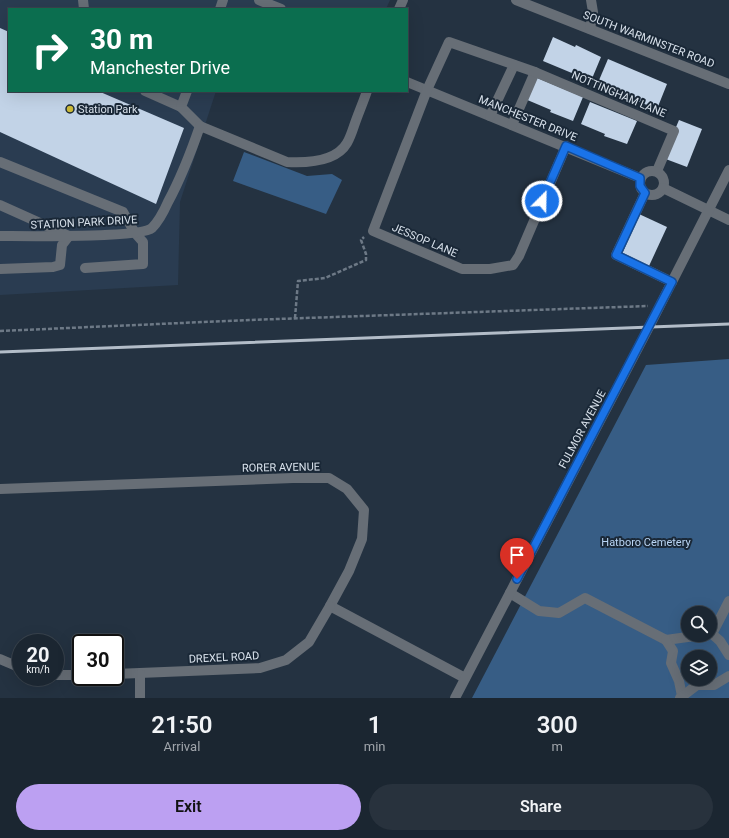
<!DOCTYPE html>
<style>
:root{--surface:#1b2631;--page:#28323d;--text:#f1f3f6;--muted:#a0a5ab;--line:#39434d;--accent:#bca0f2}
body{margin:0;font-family:Roboto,sans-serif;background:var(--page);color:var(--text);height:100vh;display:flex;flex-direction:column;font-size:15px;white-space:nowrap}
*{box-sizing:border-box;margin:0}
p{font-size:13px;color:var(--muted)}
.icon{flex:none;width:22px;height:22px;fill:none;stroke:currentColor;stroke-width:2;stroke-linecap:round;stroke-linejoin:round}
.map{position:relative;height:698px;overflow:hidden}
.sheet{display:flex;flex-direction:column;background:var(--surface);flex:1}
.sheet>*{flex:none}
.guide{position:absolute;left:8px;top:8px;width:400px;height:84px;border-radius:0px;box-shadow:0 4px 16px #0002,0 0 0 1px var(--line);background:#0b6e4f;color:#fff;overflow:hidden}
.buttons{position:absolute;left:681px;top:606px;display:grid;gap:8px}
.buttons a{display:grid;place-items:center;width:36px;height:36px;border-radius:50%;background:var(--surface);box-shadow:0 4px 16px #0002,0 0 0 1px var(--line);font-size:20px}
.speed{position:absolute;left:12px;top:634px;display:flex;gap:8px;font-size:20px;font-weight:700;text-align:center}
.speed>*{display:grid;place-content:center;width:52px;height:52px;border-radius:50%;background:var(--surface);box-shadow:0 4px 16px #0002,0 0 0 1px var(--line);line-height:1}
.speed small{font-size:10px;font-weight:400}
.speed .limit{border:2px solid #111;border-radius:6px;background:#fff;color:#111}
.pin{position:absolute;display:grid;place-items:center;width:34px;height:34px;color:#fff;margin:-41px -17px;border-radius:50% 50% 50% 0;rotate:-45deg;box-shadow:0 0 4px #0007}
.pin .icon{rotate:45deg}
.me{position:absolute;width:44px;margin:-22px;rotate:23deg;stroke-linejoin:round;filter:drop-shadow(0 0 3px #0008)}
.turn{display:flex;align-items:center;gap:14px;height:84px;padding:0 16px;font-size:18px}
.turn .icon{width:52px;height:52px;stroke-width:2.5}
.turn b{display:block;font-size:28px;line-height:34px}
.eta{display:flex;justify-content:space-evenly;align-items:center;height:68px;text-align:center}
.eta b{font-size:24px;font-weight:600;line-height:28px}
.button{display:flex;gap:8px;margin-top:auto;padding:8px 16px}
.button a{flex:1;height:46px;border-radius:24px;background:var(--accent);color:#111;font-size:16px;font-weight:600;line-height:46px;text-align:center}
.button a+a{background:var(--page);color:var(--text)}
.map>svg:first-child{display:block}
.built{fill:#2a3c51}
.green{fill:#375d85;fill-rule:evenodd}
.building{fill:#c2d3e7}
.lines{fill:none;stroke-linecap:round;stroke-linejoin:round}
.path{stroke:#6d7986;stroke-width:2.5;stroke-dasharray:4 2;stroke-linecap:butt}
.minor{stroke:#676e76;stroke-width:10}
.rail{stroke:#b3bdc8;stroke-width:3}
.route-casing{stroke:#114b97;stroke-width:10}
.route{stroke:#1a73e8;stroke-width:7}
.poi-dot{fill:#cbba39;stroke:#1a2837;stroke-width:1.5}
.labels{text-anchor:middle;stroke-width:4;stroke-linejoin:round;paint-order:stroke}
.street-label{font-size:11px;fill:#d8e1eb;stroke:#1a2837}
.poi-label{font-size:11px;fill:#d8e1eb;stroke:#1a2837;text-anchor:start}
.park-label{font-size:11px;fill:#b9d5f4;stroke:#1a2837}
</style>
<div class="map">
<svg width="729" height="698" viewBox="0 0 729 698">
<rect width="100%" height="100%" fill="#243241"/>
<polygon class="built" points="0,0 390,0 386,9 9,9 9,91 216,91 180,202 178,285 0,295"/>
<g class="green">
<polygon points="244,152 307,176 332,174 342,180 326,214 233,181"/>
<path d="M729,359V698H472L646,365ZM688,613H710V635H688ZM688,657H710V679H688Z"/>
</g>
<g class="building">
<polygon points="0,28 9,32 9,91 98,91 184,128 156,204 0,132"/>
<polygon points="553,37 575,47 576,45 601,57 591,81 543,61"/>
<polygon points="608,59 667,84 657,109 597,85"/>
<polygon points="535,77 583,97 573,121 550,112 551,110 525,99"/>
<polygon points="590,102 637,121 627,144 604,136 605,134 581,124"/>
<polygon points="679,120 702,129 687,167 663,158"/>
<polygon points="639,214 667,227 649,266 622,254"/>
</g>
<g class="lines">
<g class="path">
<polyline points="295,318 298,281 325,278 366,260 366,254 361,240 364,237"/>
<polyline points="0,331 249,320 648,306"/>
</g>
<g class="minor">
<polyline points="83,0 84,9"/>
<polyline points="259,0 281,9"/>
<polyline points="516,0 729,84"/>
<polyline points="220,9 223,0"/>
<polyline points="399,9 403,0"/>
<polyline points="590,29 593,12 591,0"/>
<polyline points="407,82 640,178"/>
<polyline points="145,91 181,107"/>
<polyline points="187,91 181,107 200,126"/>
<polyline points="490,116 514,65"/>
<polyline points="512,125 535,72"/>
<polyline points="566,146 519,256 513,265 490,269 462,269 373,231 427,90 449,42 535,72 674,131 657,171"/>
<polyline points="0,162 123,212 135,233 143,242 143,264 85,268"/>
<circle cx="652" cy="183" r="12"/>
<polyline points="663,188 729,220"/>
<polyline points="645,193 616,255 672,282"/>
<polyline points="0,205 69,236 62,245 60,265 53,267 0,269"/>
<path d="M0,236C22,236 141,238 152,228C159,221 164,211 168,202C181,178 191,152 200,126L287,162C307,163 336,162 347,143C350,138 352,132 354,126C358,114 363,103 367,91"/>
<polyline points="0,489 293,478 329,478 347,489 364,510 362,539 349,571 330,606 465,678"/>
<polyline points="510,593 539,611 559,613 585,598 666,640 702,635"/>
<polyline points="710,634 712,634 729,601"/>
<polyline points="712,634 720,641 729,655"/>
<polyline points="666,640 673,651 671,663 679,681 682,696"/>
<polyline points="0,659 21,668"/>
<polyline points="115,674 260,668 286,660 309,642 330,606"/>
<polyline points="140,674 140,698"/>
<polyline points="55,675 81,675"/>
<polyline points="455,698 649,327 729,170"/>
<polyline points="680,698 697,685 714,685 729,676"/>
</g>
<polyline class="rail" points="0,352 729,324"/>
</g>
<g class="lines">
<defs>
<polyline id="route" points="517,579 672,282 616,255 645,193 640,186 640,178 566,146 542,201"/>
</defs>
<use href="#route" class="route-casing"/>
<use href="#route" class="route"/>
</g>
<circle class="poi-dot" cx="70" cy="109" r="4"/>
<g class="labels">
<g class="street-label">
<text transform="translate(649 39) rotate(21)" y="4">SOUTH WARMINSTER ROAD</text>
<text transform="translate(619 94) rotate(23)" y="4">NOTTINGHAM LANE</text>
<text transform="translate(528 118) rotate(22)" y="4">MANCHESTER DRIVE</text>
<text transform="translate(84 222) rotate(-3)" y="4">STATION PARK DRIVE</text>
<text transform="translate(425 240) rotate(23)" y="4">JESSOP LANE</text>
<text transform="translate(582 429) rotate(-62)" y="4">FULMOR AVENUE</text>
<text transform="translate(281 467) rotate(-1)" y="4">RORER AVENUE</text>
<text transform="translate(224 657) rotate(-3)" y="4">DREXEL ROAD</text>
</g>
<g class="poi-label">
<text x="78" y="113">Station Park</text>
</g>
<g class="park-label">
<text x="646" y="546">Hatboro Cemetery</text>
</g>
</g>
</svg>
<div class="buttons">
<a><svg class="icon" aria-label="search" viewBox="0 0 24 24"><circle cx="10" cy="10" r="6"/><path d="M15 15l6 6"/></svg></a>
<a><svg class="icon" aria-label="layers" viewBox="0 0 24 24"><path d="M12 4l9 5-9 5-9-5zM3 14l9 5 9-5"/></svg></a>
</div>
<div class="speed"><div>20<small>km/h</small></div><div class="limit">30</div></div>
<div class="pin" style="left:517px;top:579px;background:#d93025"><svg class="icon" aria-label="arrive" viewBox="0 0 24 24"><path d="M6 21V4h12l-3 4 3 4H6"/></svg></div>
<svg class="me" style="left:542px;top:201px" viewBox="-20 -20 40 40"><circle r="17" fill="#1a73e8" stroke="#fff" stroke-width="3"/><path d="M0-11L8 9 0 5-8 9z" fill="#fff"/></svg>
<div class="guide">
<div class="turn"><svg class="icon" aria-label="right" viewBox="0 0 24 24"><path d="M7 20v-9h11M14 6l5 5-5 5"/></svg><div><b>30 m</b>Manchester Drive</div></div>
</div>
</div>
<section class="sheet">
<div class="eta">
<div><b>21:50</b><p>Arrival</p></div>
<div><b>1</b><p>min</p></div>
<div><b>300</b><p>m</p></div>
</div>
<div class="button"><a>Exit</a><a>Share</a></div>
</section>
